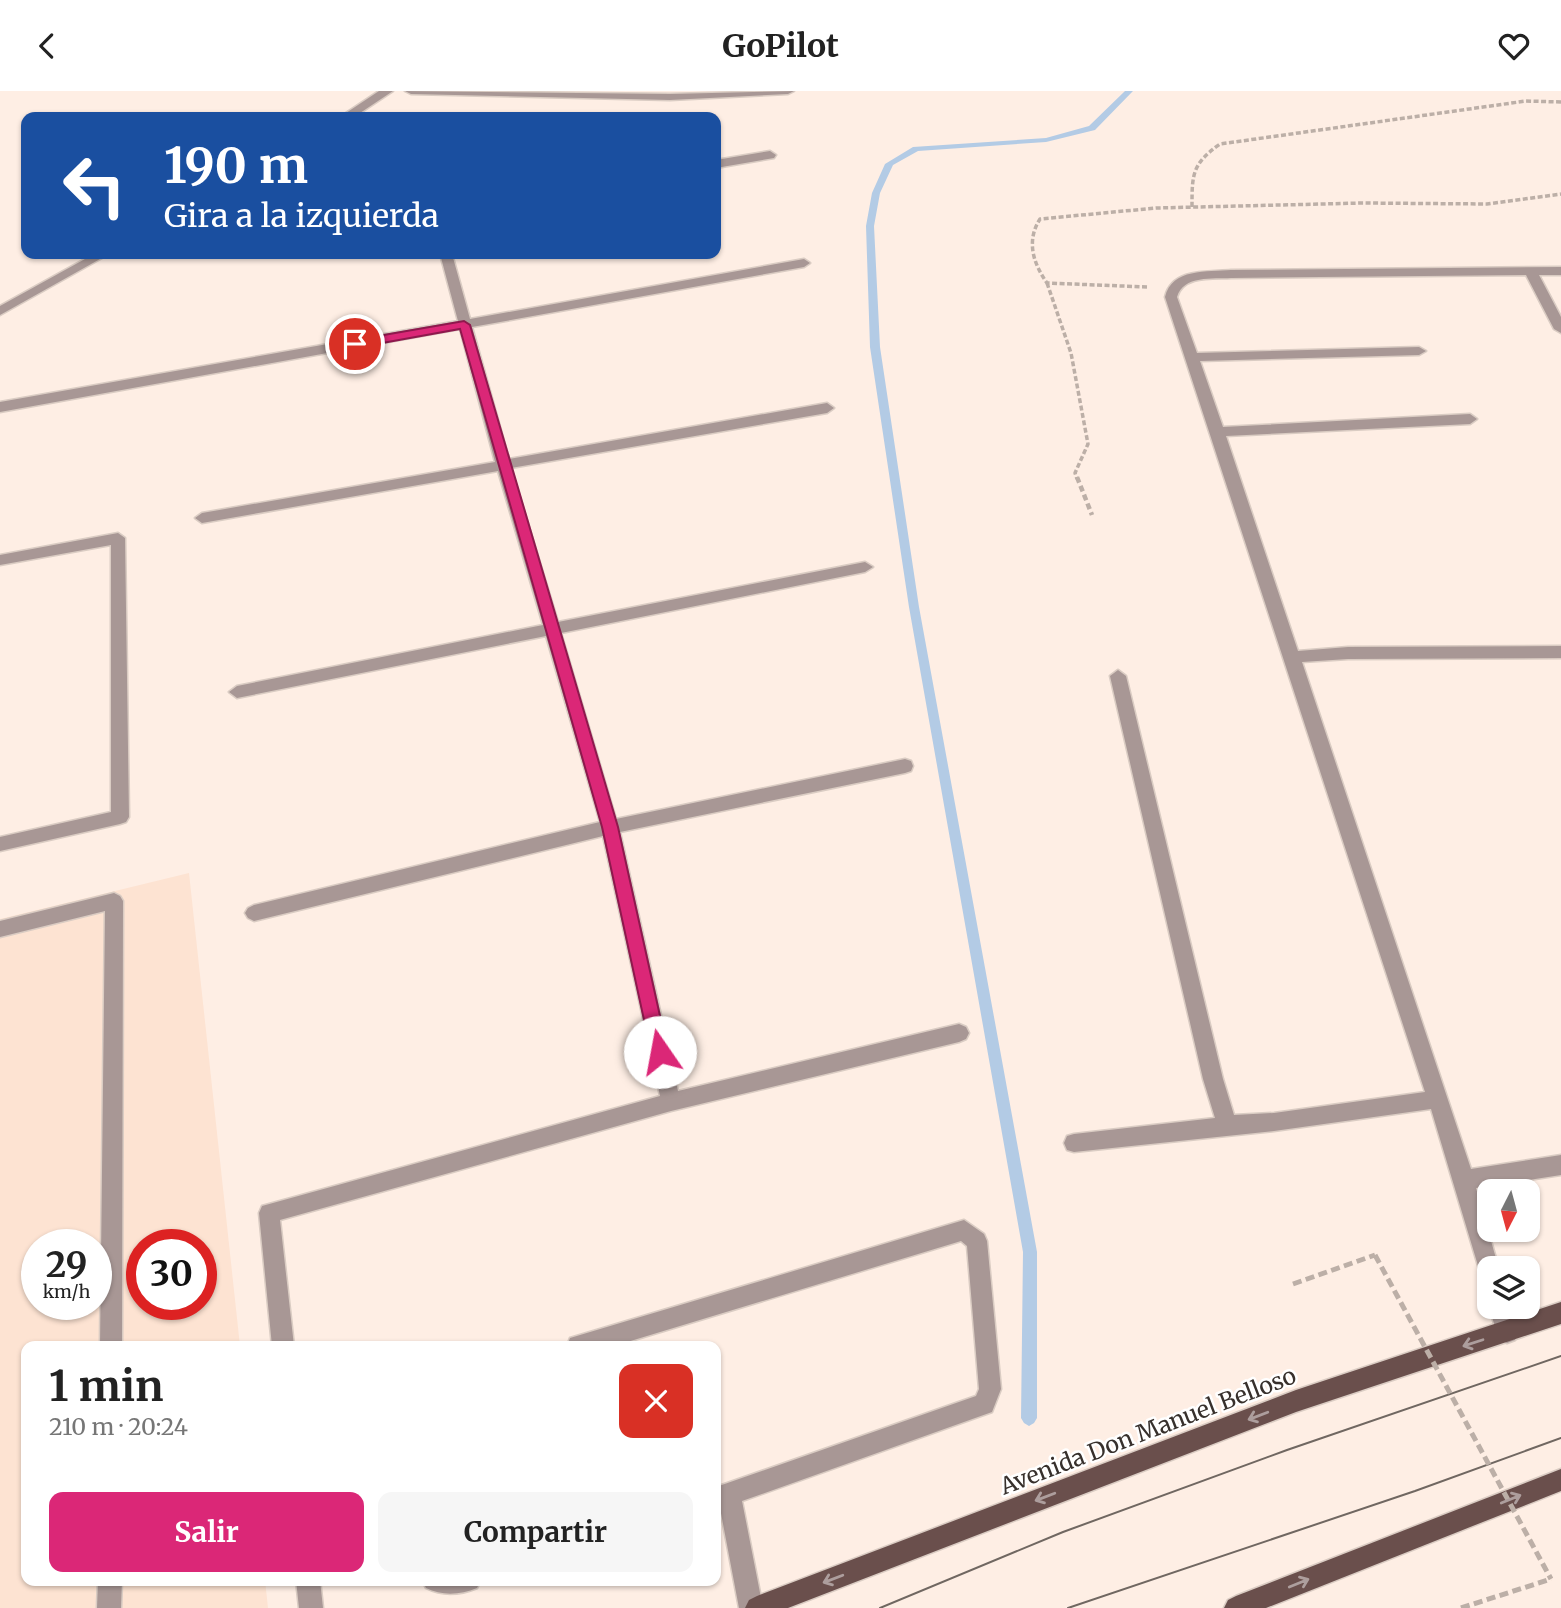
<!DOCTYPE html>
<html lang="es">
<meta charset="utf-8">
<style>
:root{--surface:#fff;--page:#f6f6f6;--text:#222;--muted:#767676;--accent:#db2777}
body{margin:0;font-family:Merriweather,serif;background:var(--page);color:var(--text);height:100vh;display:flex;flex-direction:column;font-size:26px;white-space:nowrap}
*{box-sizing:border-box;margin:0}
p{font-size:23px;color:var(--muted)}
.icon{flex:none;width:38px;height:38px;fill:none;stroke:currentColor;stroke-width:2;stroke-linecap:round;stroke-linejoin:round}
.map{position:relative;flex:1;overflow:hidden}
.details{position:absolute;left:21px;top:1250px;width:700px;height:245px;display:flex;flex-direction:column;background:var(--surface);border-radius:14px;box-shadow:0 2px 5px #0004}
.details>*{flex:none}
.top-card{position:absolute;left:21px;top:21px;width:700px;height:147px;border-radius:14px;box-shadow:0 2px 5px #0004;background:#1a4fa0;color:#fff;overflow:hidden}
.needle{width:46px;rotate:186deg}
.fabs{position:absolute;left:1477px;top:1088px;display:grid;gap:14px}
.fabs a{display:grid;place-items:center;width:63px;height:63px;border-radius:14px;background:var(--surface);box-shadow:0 2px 5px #0004;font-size:35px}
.speed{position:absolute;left:21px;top:1138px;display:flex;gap:14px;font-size:35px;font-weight:700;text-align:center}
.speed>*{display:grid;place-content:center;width:91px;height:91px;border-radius:50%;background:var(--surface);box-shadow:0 2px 5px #0004;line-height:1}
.speed small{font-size:18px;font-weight:400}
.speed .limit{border:10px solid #d22;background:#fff;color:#111}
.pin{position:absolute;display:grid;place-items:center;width:60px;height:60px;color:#fff;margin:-30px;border:4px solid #fff;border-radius:50%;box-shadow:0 2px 7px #0007}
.me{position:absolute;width:77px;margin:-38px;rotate:348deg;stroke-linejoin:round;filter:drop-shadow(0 0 5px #0008)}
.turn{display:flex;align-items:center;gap:24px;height:147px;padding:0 28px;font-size:32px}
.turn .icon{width:91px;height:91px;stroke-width:2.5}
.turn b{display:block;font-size:49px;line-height:60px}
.round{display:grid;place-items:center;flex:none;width:74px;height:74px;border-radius:14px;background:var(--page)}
.head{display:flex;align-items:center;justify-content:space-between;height:119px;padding:0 28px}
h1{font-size:42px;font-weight:700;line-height:52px}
.primary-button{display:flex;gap:14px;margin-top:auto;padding:14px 28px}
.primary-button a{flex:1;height:80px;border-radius:14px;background:var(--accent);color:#fff;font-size:28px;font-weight:700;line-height:80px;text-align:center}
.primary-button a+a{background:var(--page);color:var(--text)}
header{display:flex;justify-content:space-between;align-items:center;height:91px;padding:0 28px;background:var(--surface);font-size:32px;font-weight:700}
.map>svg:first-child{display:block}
.built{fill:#fde3d2;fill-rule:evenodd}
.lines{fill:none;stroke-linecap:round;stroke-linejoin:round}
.stream{fill:#b3cbe5;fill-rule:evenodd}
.minor-casing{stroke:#daccc3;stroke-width:3}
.major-casing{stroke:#daccc3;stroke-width:3}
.path-far2{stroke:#bcafa7;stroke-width:3.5;stroke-dasharray:5 2.5;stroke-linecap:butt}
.path-far1{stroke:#bcafa7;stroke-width:4.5;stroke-dasharray:6 3.5;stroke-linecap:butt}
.path{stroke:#bcafa7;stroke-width:5;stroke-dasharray:9 4.5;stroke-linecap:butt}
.minor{fill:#a89795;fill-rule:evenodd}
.major{fill:#6a4f4c;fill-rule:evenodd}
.tram{stroke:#706761;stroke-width:2}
.path-bridge{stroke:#bcafa7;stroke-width:5;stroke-dasharray:9 4.5;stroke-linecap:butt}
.oneway{stroke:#ad9e9d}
.route{fill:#db2777;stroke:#8e194d;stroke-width:2}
.labels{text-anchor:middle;stroke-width:5;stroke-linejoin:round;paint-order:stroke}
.near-street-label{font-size:23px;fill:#37302c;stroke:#fff}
</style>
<header><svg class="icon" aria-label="back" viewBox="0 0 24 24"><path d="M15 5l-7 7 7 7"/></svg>GoPilot<svg class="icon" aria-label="heart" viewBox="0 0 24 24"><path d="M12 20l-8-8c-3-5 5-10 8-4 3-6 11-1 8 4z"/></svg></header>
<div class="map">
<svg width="1561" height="1517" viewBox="0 0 1561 1517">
<rect width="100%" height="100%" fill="#feeee4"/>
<path class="built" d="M189,782L240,1255H26V1489H265L268,1517H0V828ZM37,1153H96V1213H37ZM142,1153H201V1213H142Z"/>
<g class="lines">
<polygon class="stream" points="1125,0 1133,0 1095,39 1046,51 918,60 893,74 880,102 874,135 880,256 919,516 1037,1161 1037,1327 1034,1332 1029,1335 1024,1332 1021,1327 1023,1161 909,516 870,256 866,135 872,102 885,73 913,56 1046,47 1089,35"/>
<defs>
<g id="minor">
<polygon points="379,0 393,0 354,26 340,26"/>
<polygon points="405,0 670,3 794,0 788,3 670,9 411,3"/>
<polygon points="770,60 776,64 774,67 716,77 716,69"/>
<polygon points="94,163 109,163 0,224 0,215"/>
<polygon points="440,163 452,163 470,228 804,168 810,172 804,176 472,236 509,368 827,312 834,317 827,322 511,377 558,531 865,471 873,476 865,481 561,542 616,728 905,668 911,670 913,675 911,680 905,682 620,741 678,1000 959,933 966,936 969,942 966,948 959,951 671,1020 280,1129 294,1255 272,1255 259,1122 262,1115 660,1005 603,745 254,830 248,827 245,822 248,817 254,814 600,731 546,545 237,607 229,601 237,595 543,534 498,380 202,432 195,427 202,422 495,371 460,238 0,321 0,311 458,230"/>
<path d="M1561,176V184H1539L1561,226V242L1554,238L1526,184L1231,187C1213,188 1183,184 1177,206L1197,262L1419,256L1426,260L1419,264L1200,270L1223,336L1470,323L1477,328L1470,333L1226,345L1298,560L1348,556L1561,555V567L1348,568L1302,571L1471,1078L1561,1064V1084L1476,1097L1499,1178H1489V1188L1482,1185L1479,1178L1431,1018L1274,1040L1074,1061L1067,1059L1064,1052L1067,1045L1074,1043L1215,1027L1203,988L1110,585L1118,579L1126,585L1223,988L1234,1024L1274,1022L1425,1001L1165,206C1172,177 1207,181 1231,179Z"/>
<polygon points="118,442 125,447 129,726 126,731 120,733 0,760 0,746 111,721 111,454 0,474 0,464"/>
<polygon points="114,802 120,805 123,810 122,1255 100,1255 105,820 0,846 0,830"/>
<polygon points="964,1129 984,1143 987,1150 1001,1298 992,1321 742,1410 763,1517 739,1517 720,1417 716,1418 716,1396 976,1305 979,1298 967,1155 961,1150 614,1255 567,1255 570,1247"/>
<polygon points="1489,1216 1511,1216 1518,1241 1515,1249 1507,1252 1499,1249"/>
<polygon points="98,1489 122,1489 121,1517 97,1517"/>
<polygon points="296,1489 320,1489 323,1517 299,1517"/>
<path d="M422,1489H481L477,1497C460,1504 442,1505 426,1497Z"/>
</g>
<g id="major">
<polygon points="1561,1211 1561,1233 1296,1321 788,1517 745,1517 749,1509 757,1505 1296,1299"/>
<polygon points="1561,1378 1561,1400 1266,1517 1224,1517 1228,1509 1236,1505"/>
</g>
</defs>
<use href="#minor" class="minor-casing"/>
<use href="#major" class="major-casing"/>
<g class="path-far2">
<path d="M1192,116C1192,83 1192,73 1220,53L1526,10L1561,11"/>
<polyline points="1047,192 1071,262 1088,353 1075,382 1077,388"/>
<path d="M1147,196L1047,192C1033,172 1026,150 1040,128L1156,117L1363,112L1487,113L1561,103"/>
</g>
<polyline class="path-far1" points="1077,386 1092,424"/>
<g class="path">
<polyline points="1293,1193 1375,1164"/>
<polyline points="1461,1517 1551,1488"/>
</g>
<use href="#minor" class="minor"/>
<use href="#major" class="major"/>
<g class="tram">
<polyline points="880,1517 1063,1441 1287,1359 1561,1265"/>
<polyline points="1068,1517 1415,1400 1561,1347"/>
</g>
<polyline class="path-bridge" points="1375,1164 1551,1488"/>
</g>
<defs><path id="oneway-shaft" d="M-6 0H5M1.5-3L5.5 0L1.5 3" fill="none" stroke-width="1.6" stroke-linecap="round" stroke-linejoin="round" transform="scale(1.75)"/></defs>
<g class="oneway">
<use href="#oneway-shaft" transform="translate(1473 1252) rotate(162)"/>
<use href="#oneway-shaft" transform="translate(1258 1325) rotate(159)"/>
<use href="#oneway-shaft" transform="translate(1045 1406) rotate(159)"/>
<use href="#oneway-shaft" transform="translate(1511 1408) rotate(-22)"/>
<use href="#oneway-shaft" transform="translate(833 1488) rotate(159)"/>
<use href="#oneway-shaft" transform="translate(1299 1492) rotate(-22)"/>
</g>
<polygon class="route" points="464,230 470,234 618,736 668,961 666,966 660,968 654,966 651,961 602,736 460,238 355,257 349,253 355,249"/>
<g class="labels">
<g class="near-street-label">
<text transform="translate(1148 1340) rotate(-21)" y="8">Avenida Don Manuel Belloso</text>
</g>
</g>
</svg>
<div class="fabs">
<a><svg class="needle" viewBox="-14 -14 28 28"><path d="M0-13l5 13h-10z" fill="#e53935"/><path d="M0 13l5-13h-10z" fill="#767676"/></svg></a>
<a><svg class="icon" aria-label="layers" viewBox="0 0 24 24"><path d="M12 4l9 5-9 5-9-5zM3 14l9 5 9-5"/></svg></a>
</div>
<div class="speed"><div>29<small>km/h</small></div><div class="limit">30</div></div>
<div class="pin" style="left:355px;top:253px;background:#d93025"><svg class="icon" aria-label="arrive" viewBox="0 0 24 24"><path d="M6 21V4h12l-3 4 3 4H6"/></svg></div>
<svg class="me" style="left:660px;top:961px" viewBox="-20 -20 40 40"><circle r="19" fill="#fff"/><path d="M0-13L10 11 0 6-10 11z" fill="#db2777"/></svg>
<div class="top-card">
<div class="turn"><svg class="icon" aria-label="left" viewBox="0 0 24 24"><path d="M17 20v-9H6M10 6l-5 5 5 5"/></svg><div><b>190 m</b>Gira a la izquierda</div></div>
</div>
<section class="details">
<div class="head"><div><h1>1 min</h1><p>210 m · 20:24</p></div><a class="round" style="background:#d93025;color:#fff"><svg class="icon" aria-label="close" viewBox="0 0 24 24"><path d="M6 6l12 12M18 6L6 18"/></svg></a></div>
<div class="primary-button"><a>Salir</a><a>Compartir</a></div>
</section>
</div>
